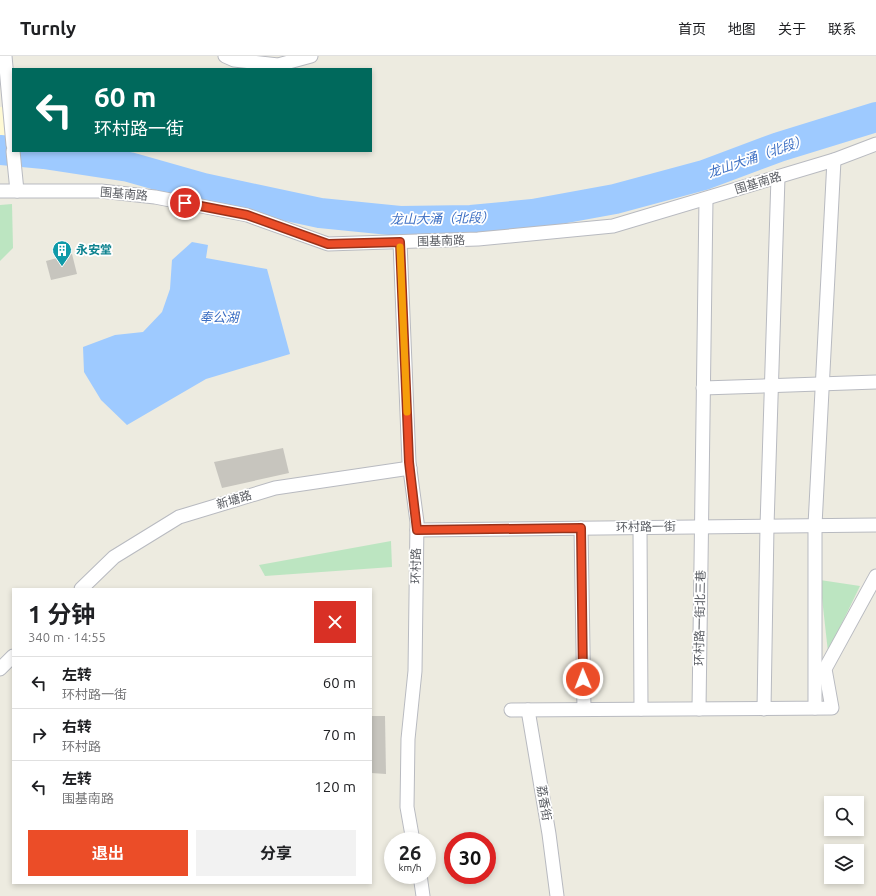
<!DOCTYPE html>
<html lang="zh">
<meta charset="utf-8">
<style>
:root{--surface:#fff;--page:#f2f2f2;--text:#202124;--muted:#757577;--line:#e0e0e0;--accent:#eb4d28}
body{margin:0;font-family:Ubuntu,"Noto Sans SC",sans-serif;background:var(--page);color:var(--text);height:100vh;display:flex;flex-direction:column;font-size:15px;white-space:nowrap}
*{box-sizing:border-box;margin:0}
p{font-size:13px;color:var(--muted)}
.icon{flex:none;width:22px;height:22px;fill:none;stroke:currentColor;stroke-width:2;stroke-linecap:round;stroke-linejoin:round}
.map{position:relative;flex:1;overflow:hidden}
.details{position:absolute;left:12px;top:532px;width:360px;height:296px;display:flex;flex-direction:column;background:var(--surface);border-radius:0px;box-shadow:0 2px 6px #0003}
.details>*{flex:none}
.hud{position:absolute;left:12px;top:12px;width:360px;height:84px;border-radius:0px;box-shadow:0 2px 6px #0003;background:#00695c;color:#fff;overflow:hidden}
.fabs{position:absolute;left:824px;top:740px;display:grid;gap:8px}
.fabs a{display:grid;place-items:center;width:40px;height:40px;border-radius:0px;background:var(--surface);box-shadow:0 2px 6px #0003;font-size:20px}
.speed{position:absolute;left:384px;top:776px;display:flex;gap:8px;font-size:20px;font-weight:700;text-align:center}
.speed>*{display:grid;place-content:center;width:52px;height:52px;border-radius:50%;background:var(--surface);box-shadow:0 2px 6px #0003;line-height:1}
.speed small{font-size:10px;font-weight:400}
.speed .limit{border:6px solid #d22;background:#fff;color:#111}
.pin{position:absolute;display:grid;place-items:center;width:34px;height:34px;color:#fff;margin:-17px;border:2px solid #fff;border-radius:50%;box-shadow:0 1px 4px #0007}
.me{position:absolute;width:44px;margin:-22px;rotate:359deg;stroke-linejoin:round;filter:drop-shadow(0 0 3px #0008)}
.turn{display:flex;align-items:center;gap:14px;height:84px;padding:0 16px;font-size:18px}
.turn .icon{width:52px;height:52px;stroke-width:2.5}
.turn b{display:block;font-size:28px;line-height:34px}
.round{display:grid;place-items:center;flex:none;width:42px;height:42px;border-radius:0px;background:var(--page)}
.overview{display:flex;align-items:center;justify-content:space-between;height:68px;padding:0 16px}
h1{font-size:24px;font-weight:700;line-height:30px}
.button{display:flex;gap:8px;margin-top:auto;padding:8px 16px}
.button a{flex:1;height:46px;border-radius:0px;background:var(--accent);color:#fff;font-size:16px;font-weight:700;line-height:46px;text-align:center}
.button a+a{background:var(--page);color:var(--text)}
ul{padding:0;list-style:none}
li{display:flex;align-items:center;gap:12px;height:52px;padding:0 16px;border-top:1px solid var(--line)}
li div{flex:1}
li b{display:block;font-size:15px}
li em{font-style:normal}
header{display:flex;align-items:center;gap:24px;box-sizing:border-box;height:56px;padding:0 20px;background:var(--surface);border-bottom:1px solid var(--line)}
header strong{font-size:19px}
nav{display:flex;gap:22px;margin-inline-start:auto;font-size:14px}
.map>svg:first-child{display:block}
.commercial{fill:#fef9d4}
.green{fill:#bce5c1}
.water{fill:#9ecaff}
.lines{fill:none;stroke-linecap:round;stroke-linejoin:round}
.river{stroke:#9ecaff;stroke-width:30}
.building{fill:#c7c5be}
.street-casing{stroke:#b8bac0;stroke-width:15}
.street{stroke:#fff;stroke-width:13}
.route-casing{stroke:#99321a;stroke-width:10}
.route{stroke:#eb4d28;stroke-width:7}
.slow{stroke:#f59e0b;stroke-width:7}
.labels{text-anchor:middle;stroke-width:3.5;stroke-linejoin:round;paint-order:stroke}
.street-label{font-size:12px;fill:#595c62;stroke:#fff}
.culture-label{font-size:12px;font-weight:bold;fill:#0d838f;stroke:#fff;text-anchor:start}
.water-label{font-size:13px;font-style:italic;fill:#3f71c4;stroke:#fff}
</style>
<header>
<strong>Turnly</strong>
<nav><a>首页</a><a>地图</a><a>关于</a><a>联系</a></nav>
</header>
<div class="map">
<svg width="876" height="840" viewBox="0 0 876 840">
<rect width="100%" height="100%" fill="#edebe0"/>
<polygon class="commercial" points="0,51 3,51 8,83 0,84"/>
<g class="green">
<polygon points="12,148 13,192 0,205 0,149"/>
<polygon points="391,485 392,511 265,520 259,509"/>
<polygon points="820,524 860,530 828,596"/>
</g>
<polygon class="water" points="192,186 208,189 206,202 267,213 290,298 206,323 127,369 101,344 84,316 83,291 115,279 143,276 162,256 170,233 172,204"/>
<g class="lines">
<polyline class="river" points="0,94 44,98 129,111 203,132 320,157 400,165 471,164 533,158 615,143 704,119 779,91 876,61"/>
</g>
<g class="building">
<polygon points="72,198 77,218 51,224 46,205"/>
<polygon points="283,392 289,417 222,432 214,406"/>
<polygon points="371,660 385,660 386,718 371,717"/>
</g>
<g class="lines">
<defs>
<g id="street">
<polyline points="5,0 13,89"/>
<polyline points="225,0 234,4 278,9 311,0"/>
<polyline points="13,95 17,135"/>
<polyline points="0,135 101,135 155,141 247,159 328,188 478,183 613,170 834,104 876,88"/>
<polyline points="400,186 409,406 417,466 415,615 408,683 407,751 413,785"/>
<polyline points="703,332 876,326"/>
<polyline points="581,472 584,653"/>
<polyline points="640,472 641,653"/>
<polyline points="417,474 876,469"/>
<polyline points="81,533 114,501 179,461 275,432 410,412"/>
<polyline points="0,613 13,600"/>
<polyline points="815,652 815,469 834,104"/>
<polyline points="699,653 706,143"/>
<polyline points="764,653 767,470 778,121"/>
<polyline points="511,654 832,652 825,613 876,520"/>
<polyline points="528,654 549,778 557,840"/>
<polyline points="420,819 423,840"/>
</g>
</defs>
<use href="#street" class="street-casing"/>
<use href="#street" class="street"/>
</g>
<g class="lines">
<defs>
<polyline id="route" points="185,147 247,159 328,188 400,186 409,406 417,474 581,472 583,623"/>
</defs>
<use href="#route" class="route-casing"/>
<use href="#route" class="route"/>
<polyline class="slow" points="400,191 407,356"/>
</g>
<defs>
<symbol id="building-pin" viewBox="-11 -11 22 30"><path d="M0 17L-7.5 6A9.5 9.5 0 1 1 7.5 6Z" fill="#0f9aa8" stroke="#fff"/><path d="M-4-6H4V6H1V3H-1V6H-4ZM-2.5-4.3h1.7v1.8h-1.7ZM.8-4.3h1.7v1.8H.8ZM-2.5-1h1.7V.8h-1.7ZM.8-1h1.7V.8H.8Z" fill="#fff"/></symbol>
</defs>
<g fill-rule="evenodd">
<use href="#building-pin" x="51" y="183" width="22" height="30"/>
</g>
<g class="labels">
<g class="street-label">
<text transform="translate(758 127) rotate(-17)" y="4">围基南路</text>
<text transform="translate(124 138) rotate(5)" y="4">围基南路</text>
<text transform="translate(441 185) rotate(-2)" y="4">围基南路</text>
<text transform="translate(234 444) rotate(-17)" y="4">新塘路</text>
<text transform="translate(646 471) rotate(-1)" y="4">环村路一街</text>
<text transform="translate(416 510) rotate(-89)" y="4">环村路</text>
<text transform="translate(700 562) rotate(-89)" y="4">环村路一街北三巷</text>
<text transform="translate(544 747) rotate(80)" y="4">荔香街</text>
</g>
<g class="culture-label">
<text x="76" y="198">永安堂</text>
</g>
<g class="water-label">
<text transform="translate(757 100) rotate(-19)" y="5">龙山大涌（北段）</text>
<text transform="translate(442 162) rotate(-1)" y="5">龙山大涌（北段）</text>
<text x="219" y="266">奉公湖</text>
</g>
</g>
</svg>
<div class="fabs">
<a><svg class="icon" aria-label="search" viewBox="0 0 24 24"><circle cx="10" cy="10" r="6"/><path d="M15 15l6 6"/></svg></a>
<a><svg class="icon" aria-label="layers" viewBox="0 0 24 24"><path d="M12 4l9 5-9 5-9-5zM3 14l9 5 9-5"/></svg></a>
</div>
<div class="speed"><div>26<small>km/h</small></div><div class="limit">30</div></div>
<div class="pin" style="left:185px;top:147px;background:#d93025"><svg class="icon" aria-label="arrive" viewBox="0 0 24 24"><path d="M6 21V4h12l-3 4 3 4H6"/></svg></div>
<svg class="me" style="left:583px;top:623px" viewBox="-20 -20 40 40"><circle r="17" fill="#eb4d28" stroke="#fff" stroke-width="3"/><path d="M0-11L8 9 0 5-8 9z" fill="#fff"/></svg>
<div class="hud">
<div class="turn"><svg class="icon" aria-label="left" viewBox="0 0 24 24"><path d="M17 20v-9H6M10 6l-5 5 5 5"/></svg><div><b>60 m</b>环村路一街</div></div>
</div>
<section class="details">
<div class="overview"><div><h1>1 分钟</h1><p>340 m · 14:55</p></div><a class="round" style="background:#d93025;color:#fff"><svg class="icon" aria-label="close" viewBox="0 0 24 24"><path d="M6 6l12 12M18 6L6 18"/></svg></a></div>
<ul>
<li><svg class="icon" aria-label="left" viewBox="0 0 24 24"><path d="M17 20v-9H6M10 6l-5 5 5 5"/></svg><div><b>左转</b><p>环村路一街</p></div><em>60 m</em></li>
<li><svg class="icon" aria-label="right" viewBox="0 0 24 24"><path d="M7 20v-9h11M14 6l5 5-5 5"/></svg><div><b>右转</b><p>环村路</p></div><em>70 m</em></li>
<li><svg class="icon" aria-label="left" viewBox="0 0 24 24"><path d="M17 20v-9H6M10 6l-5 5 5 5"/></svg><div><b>左转</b><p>围基南路</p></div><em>120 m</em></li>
</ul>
<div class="button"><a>退出</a><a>分享</a></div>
</section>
</div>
